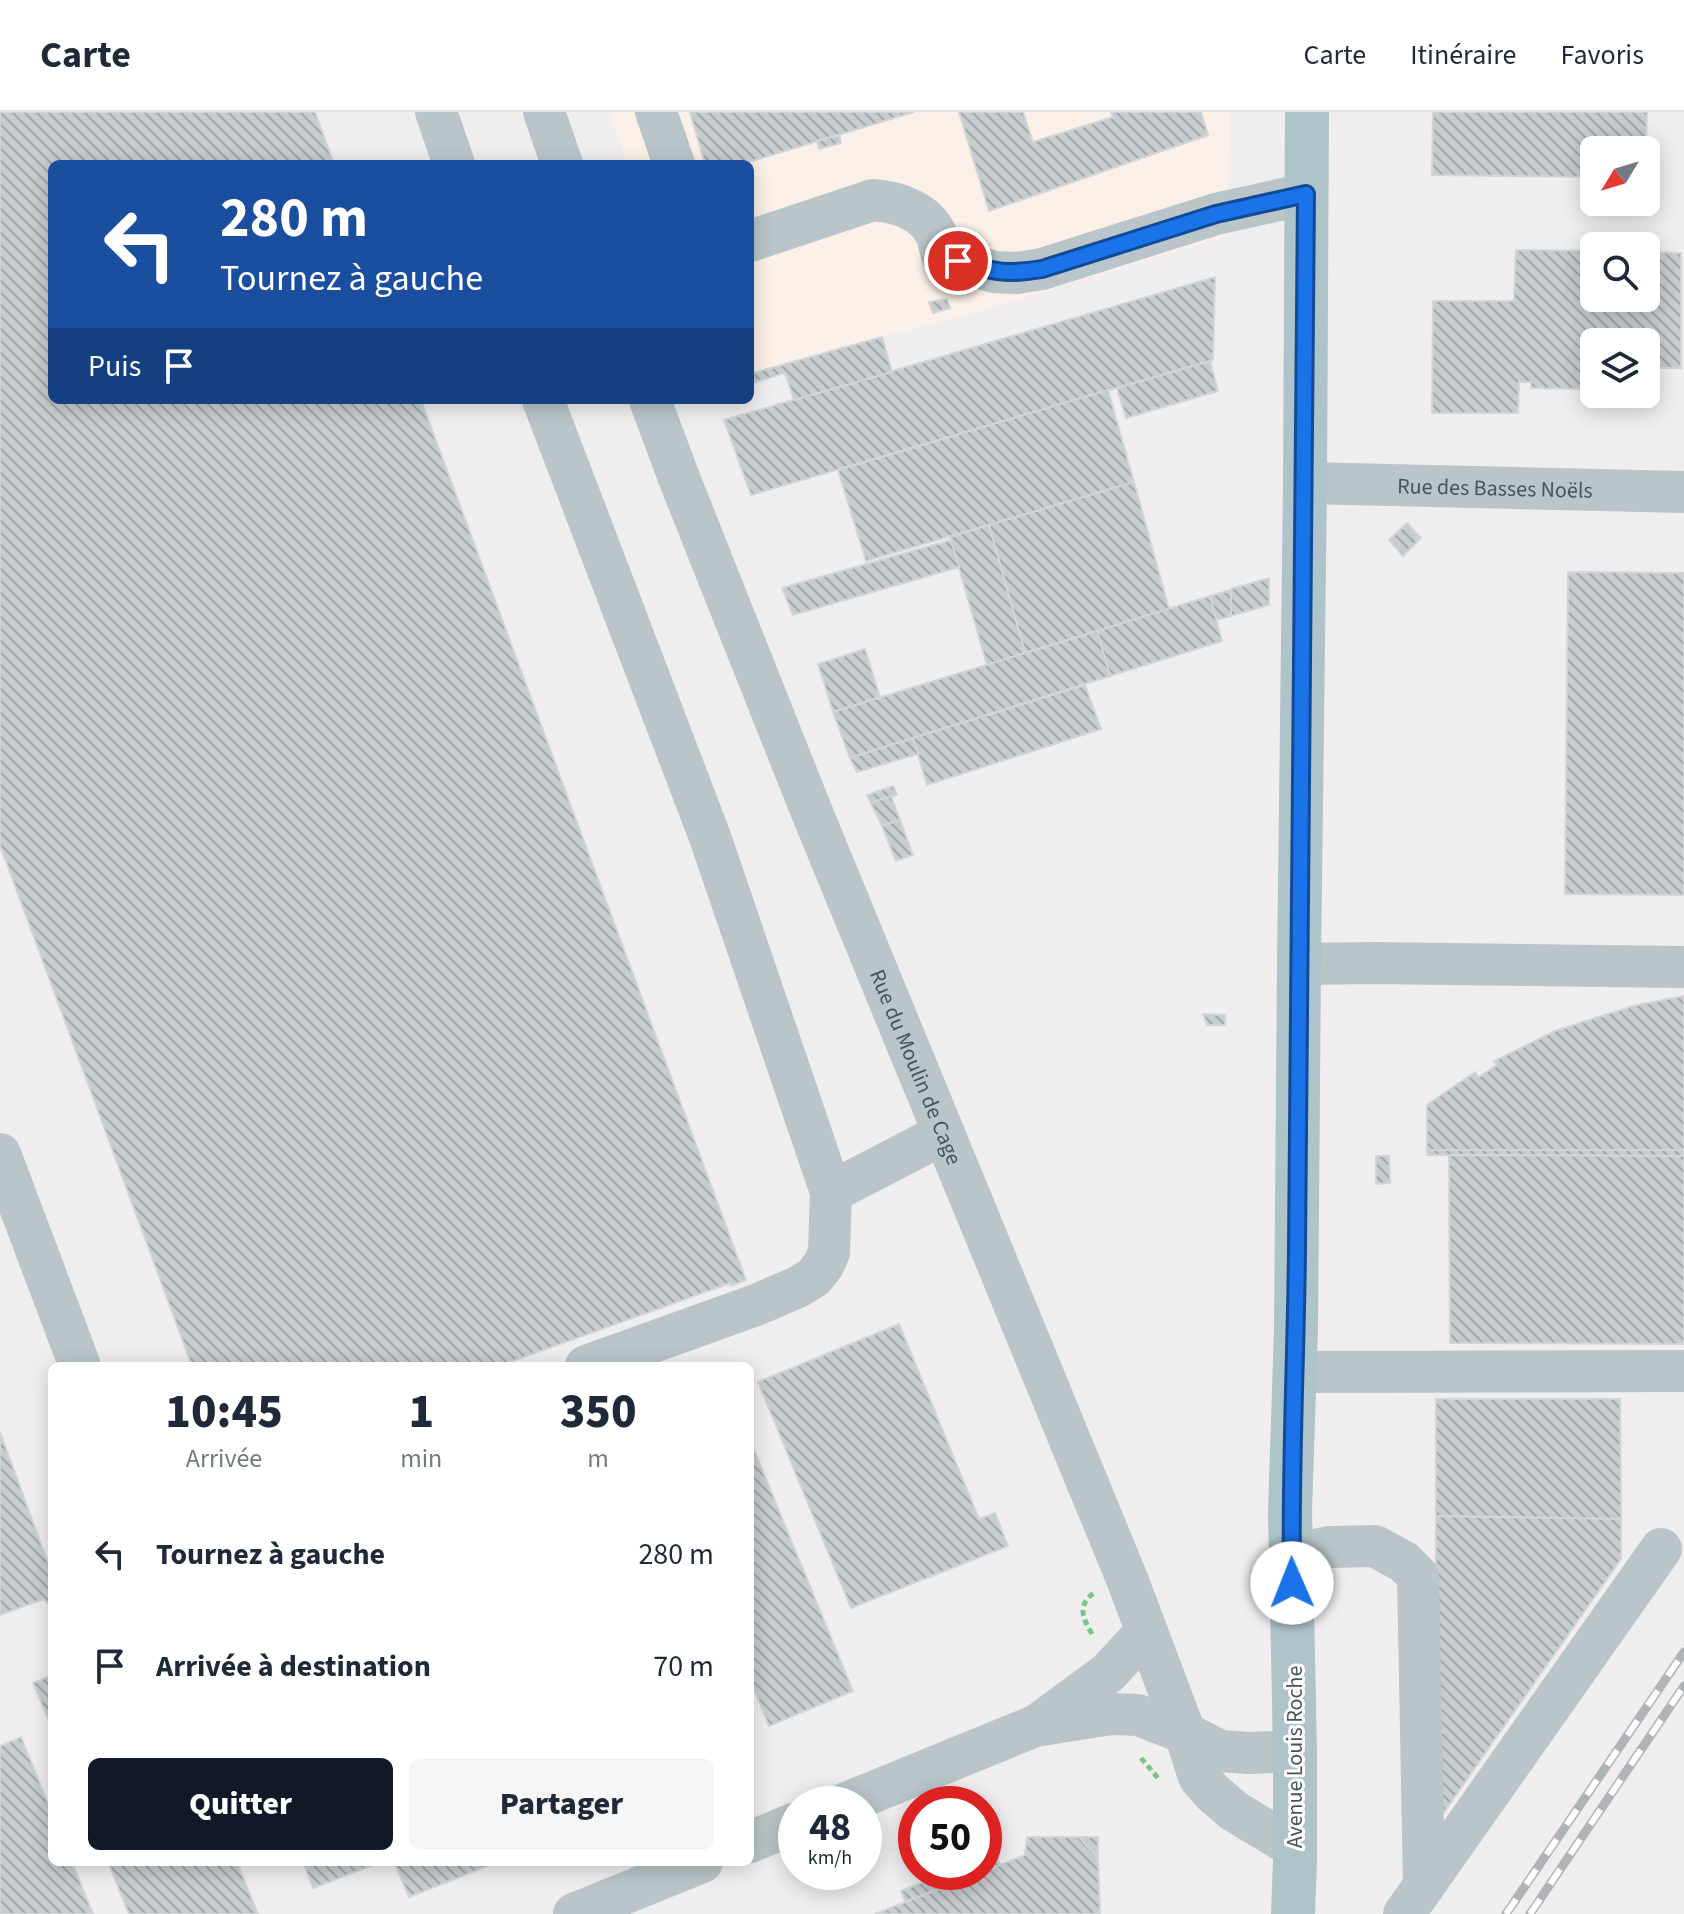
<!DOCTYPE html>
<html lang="fr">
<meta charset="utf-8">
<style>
:root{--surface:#fff;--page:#f6f6f7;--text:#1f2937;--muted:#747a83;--line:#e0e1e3;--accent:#111827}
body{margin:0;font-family:"Source Sans 3",sans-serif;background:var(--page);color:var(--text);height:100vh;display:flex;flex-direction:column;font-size:30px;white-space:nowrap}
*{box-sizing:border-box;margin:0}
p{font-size:26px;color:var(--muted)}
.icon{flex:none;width:44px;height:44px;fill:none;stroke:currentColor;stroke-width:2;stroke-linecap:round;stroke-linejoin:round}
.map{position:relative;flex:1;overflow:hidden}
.sheet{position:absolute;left:48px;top:1250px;width:706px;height:504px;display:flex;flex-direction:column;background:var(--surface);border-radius:12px;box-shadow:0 4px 20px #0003}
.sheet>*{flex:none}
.top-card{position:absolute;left:48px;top:48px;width:706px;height:244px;border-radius:12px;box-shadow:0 4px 20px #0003;background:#1a4fa0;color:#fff;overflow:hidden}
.needle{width:52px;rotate:232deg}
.controls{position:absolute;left:1580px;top:24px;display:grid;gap:16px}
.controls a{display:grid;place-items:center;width:80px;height:80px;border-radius:12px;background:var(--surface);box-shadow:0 4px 20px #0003;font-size:40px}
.speed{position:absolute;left:778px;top:1674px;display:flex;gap:16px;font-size:40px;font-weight:700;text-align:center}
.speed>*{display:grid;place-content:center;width:104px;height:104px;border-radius:50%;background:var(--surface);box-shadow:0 4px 20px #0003;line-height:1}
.speed small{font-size:20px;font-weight:400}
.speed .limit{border:12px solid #d22;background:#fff;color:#111}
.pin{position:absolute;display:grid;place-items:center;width:68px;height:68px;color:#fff;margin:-34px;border:4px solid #fff;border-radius:50%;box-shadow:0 2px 8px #0007}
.me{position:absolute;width:88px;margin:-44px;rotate:359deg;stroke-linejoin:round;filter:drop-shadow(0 0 6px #0008)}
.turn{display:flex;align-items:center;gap:28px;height:168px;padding:0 40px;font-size:36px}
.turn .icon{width:104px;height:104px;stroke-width:2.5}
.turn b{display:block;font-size:56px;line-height:68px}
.then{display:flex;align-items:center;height:76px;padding:0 40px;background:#0003;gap:16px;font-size:30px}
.eta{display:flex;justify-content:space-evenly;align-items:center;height:136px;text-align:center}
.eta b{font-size:48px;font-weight:800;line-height:56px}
.primary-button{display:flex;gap:16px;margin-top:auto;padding:16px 40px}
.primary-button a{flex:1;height:92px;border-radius:12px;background:var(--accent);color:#fff;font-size:32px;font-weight:800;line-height:92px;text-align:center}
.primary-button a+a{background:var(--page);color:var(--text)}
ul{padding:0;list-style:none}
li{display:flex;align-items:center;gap:24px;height:112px;padding:0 40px}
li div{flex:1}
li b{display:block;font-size:30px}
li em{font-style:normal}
header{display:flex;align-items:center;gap:48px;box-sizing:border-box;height:112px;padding:0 40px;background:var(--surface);border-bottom:2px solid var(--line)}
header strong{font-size:38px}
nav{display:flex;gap:44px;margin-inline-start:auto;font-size:28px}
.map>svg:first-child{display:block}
.commercial{fill:#faf0e7}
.building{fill:url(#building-back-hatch);stroke:#d2d5d8;stroke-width:2}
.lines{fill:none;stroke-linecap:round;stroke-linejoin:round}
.path{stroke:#79c68d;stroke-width:5;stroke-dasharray:6 4;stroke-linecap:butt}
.minor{stroke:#b9c5c9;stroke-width:42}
.major{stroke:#afc3ca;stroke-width:44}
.rail-casing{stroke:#b0b4b7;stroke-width:9}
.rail{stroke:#fff;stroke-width:6;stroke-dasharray:18;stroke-linecap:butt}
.route-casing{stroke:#114b97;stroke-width:20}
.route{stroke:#1a73e8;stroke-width:14}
.labels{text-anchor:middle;stroke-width:6;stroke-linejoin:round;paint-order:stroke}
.street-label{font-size:22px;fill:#475559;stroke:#fff}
</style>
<header>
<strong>Carte</strong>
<nav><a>Carte</a><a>Itinéraire</a><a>Favoris</a></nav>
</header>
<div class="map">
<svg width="1684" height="1802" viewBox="0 0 1684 1802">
<defs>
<pattern id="building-back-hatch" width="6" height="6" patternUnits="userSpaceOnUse" patternTransform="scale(2)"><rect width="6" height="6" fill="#c7cccf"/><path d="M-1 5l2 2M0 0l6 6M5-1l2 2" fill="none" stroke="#a3a8ab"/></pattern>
</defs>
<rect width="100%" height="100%" fill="#f0edee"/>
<polygon class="commercial" points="609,0 1230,0 1228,100 1229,123 964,204 882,225 750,262 750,52 628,52"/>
<g class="building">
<polygon points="0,0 315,0 334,52 52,52 52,288 421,288 746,1168 731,1174 730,1171 499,1254 192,1254 0,733"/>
<polygon points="690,0 914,0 742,52 705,52"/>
<polygon points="959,0 1023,0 1033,30 1113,5 1111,0 1201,0 1208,23 989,99"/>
<polygon points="1433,0 1647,0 1646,38 1594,38 1594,65 1432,63"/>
<polygon points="839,23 841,31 819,37 817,29"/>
<polygon points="1516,138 1594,139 1594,186 1646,186 1646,140 1681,141 1681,256 1646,256 1646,230 1594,230 1594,256 1584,256 1583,268 1586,269 1586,277 1531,276 1531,270 1519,270 1518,301 1432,301 1433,189 1514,189"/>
<polygon points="1215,165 1213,248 751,383 724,308"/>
<polygon points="947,187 950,196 933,201 929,190"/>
<polygon points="882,225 892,260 794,288 785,261 750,272 750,262"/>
<polygon points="1210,249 1218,279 1126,306 1117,276"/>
<polygon points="1108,278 1134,370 866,449 838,358"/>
<polygon points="1134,370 1169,497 1025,541 989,413"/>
<polygon points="1407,411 1421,426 1403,444 1389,428"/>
<polygon points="989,413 1025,541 987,553 950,425"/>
<polygon points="951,428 959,455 793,503 782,476"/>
<polygon points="1568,460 1684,461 1684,783 1565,782"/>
<polygon points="1269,466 1269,493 1231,504 1231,477"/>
<polygon points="1231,478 1231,504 1216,508 1210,484"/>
<polygon points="1210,484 1222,529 1110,564 1097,519"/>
<polygon points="1097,519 1110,564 850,646 833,600"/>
<polygon points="865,537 880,585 833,600 818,552"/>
<polygon points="1085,573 1101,617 927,673 913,626"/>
<polygon points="913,626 918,642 857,660 850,646"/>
<polygon points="893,674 897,683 871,691 867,683"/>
<polygon points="891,684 900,708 882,714 871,691"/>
<polygon points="900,708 913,743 896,749 882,714"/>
<polygon points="1684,884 1684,1038 1427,1038 1427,993 1475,960 1479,965 1497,953 1494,949 1555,919 1633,894"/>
<polygon points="1203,902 1225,903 1225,913 1207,913"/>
<polygon points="1427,1038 1684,1038 1684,1044 1427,1043"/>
<polygon points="1449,1043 1684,1044 1684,1232 1450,1231"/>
<polygon points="1376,1044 1389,1044 1390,1071 1376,1072"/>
<polygon points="899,1212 979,1407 995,1401 1008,1434 851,1496 758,1270"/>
<polygon points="1436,1287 1620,1287 1621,1407 1436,1404"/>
<polygon points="0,1320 52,1462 52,1489 47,1491 44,1487 0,1503"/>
<polygon points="750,1328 853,1579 769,1614 750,1567"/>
<polygon points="1436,1404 1621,1407 1621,1447 1435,1713"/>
<polygon points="52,1563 52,1616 33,1571"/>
<polygon points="21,1625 52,1701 52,1750 72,1750 93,1802 0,1802 0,1634"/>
<polygon points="1027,1725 1079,1725 1098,1746 1100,1802 875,1802 1025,1743"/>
<polygon points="1079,1725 1098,1725 1098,1746"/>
<polygon points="995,1741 1000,1753 984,1759 984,1745"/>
<polygon points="108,1750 237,1750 258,1802 129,1802"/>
<polygon points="303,1750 381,1750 313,1776"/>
<polygon points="394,1750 466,1750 470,1761 409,1785"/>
<polygon points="466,1750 497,1750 470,1761"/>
<polygon points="947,1760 982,1760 905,1790 901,1779"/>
</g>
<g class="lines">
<g class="path">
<path d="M1092,1522C1082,1505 1077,1493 1095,1480"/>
<polyline points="1141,1646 1158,1666"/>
</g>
<g class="minor">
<polyline points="436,0 454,52"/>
<polyline points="544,0 562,52"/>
<polyline points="656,0 674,52"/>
<path d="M750,129L873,88C898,90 926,99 937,124C939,130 940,137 942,143L994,160L1017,161L1042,157L1216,102L1306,82"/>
<polyline points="543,288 710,725 831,1080 829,1140 824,1152 814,1165 798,1175 756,1193 586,1254"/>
<path id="s1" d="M650,288L679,366L811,698L1127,1467L1185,1621L1199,1665L1212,1680L1234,1699L1295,1736"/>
<path id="s2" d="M1305,371L1684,380"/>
<polyline points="1299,852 1373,851 1684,855"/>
<polyline points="0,1042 80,1254"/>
<polyline points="831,1080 943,1022"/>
<polyline points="1295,1260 1684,1259"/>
<polyline points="1291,1443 1329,1435 1375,1434 1404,1450 1418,1464 1424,1774"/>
<polyline points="1040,1611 1108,1561 1146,1520"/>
<polyline points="844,1692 1035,1614 1111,1602 1138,1603 1185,1621 1220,1639 1249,1641 1295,1639"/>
<polyline points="750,1730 796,1711"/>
<polyline points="574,1802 702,1750"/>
<polyline points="1404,1802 1661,1437"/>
</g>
<polyline class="major" points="1293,1802 1295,1749 1295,1639 1290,1400 1296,1217 1299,852 1305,371 1307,0"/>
<defs>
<g id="rail">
<polyline points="1506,1802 1684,1540"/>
<polyline points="1530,1802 1684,1574"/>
</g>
</defs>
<use href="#rail" class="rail-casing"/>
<use href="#rail" class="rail"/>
</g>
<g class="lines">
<defs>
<path id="route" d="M958,149C993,160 1007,163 1042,157L1216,102L1306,82C1306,434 1299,785 1297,1136C1296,1248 1290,1360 1292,1471"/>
</defs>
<use href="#route" class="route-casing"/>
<use href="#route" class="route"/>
</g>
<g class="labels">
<g class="street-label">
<text dy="8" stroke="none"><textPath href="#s2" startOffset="190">Rue des Basses Noëls</textPath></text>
<text dy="8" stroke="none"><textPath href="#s1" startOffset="718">Rue du Moulin de Cage</textPath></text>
<text transform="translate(1294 1645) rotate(-90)" y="8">Avenue Louis Roche</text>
</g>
</g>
</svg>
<div class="controls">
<a><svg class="needle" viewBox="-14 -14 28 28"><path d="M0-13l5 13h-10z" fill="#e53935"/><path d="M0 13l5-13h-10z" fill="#747a83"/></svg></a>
<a><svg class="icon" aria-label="search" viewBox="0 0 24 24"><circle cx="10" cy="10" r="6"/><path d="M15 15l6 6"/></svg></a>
<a><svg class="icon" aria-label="layers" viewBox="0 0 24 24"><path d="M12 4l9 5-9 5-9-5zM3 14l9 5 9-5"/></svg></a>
</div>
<div class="speed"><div>48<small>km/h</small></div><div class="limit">50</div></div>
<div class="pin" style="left:958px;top:149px;background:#d93025"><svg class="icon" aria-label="arrive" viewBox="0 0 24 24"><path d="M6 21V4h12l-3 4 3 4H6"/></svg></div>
<svg class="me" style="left:1292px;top:1471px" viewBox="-20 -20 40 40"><circle r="19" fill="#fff"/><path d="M0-13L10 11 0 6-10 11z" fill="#1a73e8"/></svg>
<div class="top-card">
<div class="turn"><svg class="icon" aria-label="left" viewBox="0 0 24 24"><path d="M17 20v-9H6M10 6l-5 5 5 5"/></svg><div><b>280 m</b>Tournez à gauche</div></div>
<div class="then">Puis<svg class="icon" aria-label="arrive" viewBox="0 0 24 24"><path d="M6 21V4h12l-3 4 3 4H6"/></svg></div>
</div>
<section class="sheet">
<div class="eta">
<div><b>10:45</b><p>Arrivée</p></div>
<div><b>1</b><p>min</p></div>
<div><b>350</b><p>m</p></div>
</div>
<ul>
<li><svg class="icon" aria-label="left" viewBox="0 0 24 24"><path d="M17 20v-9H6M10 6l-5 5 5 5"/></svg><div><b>Tournez à gauche</b></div><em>280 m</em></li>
<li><svg class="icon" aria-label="arrive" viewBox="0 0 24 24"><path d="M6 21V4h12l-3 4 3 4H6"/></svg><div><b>Arrivée à destination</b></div><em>70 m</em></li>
</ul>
<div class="primary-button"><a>Quitter</a><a>Partager</a></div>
</section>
</div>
